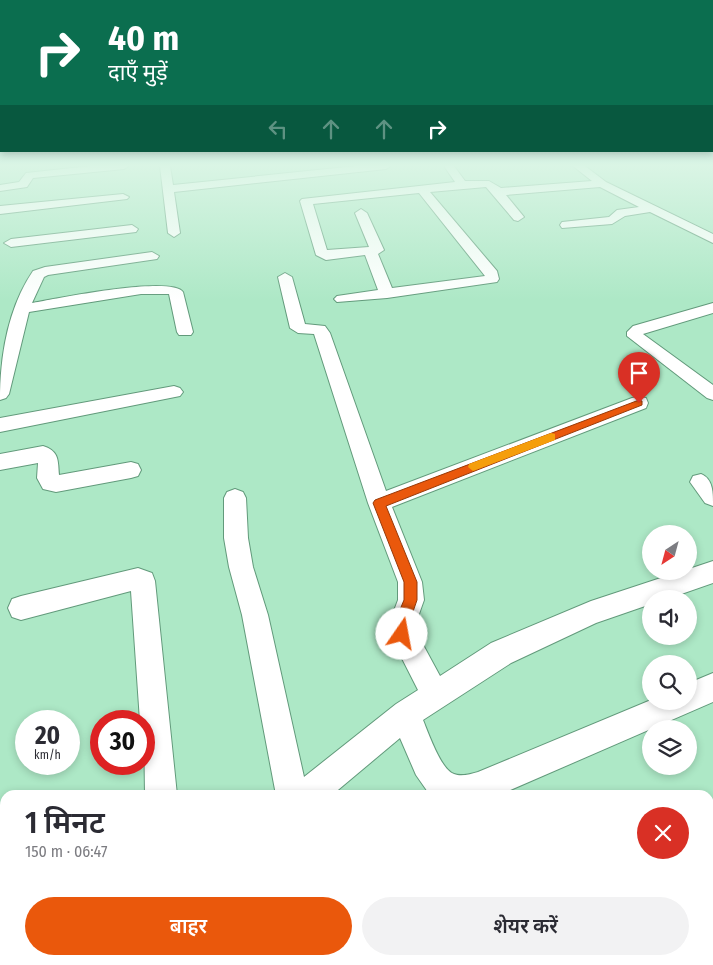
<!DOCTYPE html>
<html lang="hi">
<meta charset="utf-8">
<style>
:root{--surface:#fff;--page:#f2f2f3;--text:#2b2b33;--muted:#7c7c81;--accent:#ea580c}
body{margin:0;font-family:"Fira Sans Condensed","Noto Sans Devanagari",sans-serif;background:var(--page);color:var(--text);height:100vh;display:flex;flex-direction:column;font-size:19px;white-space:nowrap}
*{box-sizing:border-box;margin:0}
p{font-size:16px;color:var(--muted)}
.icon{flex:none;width:28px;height:28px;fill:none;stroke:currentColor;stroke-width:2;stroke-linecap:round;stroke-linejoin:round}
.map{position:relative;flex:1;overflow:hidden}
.details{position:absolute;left:0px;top:790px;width:714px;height:175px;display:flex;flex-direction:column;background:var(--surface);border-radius:15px 15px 0 0;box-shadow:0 2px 8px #0003}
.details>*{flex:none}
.hud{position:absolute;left:0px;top:0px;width:714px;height:152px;box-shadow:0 2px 8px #0003;background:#0b6e4f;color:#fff;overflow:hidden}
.needle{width:32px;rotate:216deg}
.controls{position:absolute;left:642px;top:525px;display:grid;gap:10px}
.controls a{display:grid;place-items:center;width:55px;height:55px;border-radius:50%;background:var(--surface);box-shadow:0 2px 8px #0003;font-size:25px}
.speed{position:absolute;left:15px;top:710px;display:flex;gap:10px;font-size:25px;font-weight:700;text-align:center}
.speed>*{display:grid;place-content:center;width:65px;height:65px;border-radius:50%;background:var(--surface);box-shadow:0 2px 8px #0003;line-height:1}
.speed small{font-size:12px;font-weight:400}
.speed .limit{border:8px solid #d22;background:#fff;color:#111}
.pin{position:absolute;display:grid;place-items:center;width:42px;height:42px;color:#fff;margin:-51px -21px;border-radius:50% 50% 50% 0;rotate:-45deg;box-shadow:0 0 5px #0007}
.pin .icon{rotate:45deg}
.me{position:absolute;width:55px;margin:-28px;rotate:12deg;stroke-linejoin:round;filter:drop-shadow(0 0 4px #0008)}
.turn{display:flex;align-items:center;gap:18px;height:105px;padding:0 25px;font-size:22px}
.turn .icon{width:65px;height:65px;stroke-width:2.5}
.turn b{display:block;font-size:35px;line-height:42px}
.lanes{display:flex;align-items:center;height:48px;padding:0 25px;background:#0003;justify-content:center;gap:25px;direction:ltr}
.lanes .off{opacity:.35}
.round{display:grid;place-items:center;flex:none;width:52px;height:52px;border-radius:26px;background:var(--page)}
.summary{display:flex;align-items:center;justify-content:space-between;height:85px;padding:0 25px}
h1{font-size:30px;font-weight:600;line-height:38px}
.action{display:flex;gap:10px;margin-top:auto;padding:10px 25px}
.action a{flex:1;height:58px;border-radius:30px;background:var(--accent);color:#fff;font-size:20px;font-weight:600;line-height:58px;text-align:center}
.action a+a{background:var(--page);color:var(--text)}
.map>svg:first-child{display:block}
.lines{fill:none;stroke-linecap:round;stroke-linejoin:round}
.minor-casing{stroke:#629a7b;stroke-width:2}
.minor{fill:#fff;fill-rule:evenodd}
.route{fill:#ea580c;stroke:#983908}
.slow{fill:#f59e0b}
</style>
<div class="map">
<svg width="713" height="965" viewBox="0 0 713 965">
<rect width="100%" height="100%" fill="#ade8c6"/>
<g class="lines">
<defs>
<g id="minor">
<polygon points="91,166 129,166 124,169 33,178 27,187 0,191 0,185 19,182 26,173"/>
<polygon points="160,166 170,166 173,185 356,166 391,166 386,169 174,192 180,233 174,237 168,233"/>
<path d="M444,166H454L465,181H489L501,188L592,181L573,166H585L606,182L713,234V243L650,212L625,216L612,224L562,228L560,225L562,222L609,217L617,210L639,207L600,187L506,195L524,217L518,221L514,220L486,187L430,192L497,271L499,279L497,282L387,298L337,302L334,299L337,296L378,290L365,255L326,260L316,255L300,201L302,199L455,182ZM419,193L485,276L392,288L378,254L384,250L367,213L361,209L355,213L369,247L327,250L313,204Z"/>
<polygon points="123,194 129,197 127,199 0,214 0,206"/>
<polygon points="132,225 138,229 136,232 11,247 4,243 11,239"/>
<path d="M152,252L159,256L157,259L48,275L44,277L32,303C55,299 171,275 183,292L193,332L191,335H179L177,332L169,294H141L29,312L9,394L6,398L0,400C0,356 8,308 33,271L45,267Z"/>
<path d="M285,273L292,277L305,324L325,326L330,333L386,491L632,398L639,397L646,398L648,403L646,408L392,507L422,582L424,600L414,628L440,676L491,643L591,601L682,571H689V569L713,561V583L667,599H651V604L596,623L511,663L423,720C428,732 441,770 454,774C461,777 471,774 478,772L651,700L689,701V683L713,673V702L499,795H430L416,775L400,738L332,795H276L242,615L229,567L224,538V498L227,492L235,489L243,492L246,498L248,538L253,567L268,615L304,777L396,704L418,690L387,629L398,600V582L368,503L314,334L298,333L290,328L278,277Z"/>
<polygon points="713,303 713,313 643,334 713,385 713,400 707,398 627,336 627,332 633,326"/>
<polygon points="174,386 180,388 183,392 180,396 0,432 0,418"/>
<path d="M43,446C59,451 58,460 59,475L131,462L138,464L141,470L138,476L131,478L56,492L43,489L37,478L38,463L0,470V454Z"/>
<path d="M701,474C713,479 713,492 713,506L705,503L690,482L693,476Z"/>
<polygon points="138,568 152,573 155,581 177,795 145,795 144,721 140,721 131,591 21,620 12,617 8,608 12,599 21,596"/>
<polygon points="57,960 100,960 98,965 55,965"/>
</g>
</defs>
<use href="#minor" class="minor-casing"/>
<use href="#minor" class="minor"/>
</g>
<linearGradient id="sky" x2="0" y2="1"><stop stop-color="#61abb7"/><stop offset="0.55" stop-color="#daf5e5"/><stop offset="1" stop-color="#daf5e5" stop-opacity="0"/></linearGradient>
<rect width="713" height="301" fill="url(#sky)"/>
<polygon class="route" points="639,400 642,401 642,405 386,506 417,582 417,600 407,629 409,634 407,639 402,641 397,639 392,629 404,600 404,582 373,503 375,500"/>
<polygon class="slow" points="551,433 555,434 555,440 473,471 468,467 469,464"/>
</svg>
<div class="controls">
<a><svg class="needle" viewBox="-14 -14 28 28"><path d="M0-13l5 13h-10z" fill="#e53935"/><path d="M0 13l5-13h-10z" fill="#7c7c81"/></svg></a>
<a><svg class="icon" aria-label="sound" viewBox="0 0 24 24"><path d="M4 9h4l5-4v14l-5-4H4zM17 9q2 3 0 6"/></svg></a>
<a><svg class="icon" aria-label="search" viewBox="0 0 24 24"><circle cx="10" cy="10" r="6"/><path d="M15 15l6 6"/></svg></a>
<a><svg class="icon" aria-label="layers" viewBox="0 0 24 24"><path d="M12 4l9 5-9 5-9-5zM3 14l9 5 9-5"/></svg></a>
</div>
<div class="speed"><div>20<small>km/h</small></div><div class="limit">30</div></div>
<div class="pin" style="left:639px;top:403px;background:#d93025"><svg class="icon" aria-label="arrive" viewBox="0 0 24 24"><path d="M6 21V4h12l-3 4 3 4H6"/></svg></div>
<svg class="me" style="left:402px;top:634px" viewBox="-20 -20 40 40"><circle r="19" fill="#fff"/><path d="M0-13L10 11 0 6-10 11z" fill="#ea580c"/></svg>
<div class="hud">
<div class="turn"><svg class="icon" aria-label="right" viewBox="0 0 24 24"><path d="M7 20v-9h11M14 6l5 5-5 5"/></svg><div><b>40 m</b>दाएँ मुड़ें</div></div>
<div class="lanes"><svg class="icon off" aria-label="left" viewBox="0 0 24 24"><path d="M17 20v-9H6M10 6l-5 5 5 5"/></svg><svg class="icon off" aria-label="ahead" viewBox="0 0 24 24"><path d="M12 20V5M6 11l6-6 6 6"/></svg><svg class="icon off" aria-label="ahead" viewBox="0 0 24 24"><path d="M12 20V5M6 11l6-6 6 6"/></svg><svg class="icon" aria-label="right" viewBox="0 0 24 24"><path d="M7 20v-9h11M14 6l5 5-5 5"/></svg></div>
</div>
<section class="details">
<div class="summary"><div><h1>1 मिनट</h1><p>150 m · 06:47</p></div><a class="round" style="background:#d93025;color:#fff"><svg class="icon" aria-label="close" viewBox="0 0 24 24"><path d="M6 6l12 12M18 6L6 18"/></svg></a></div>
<div class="action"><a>बाहर</a><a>शेयर करें</a></div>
</section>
</div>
